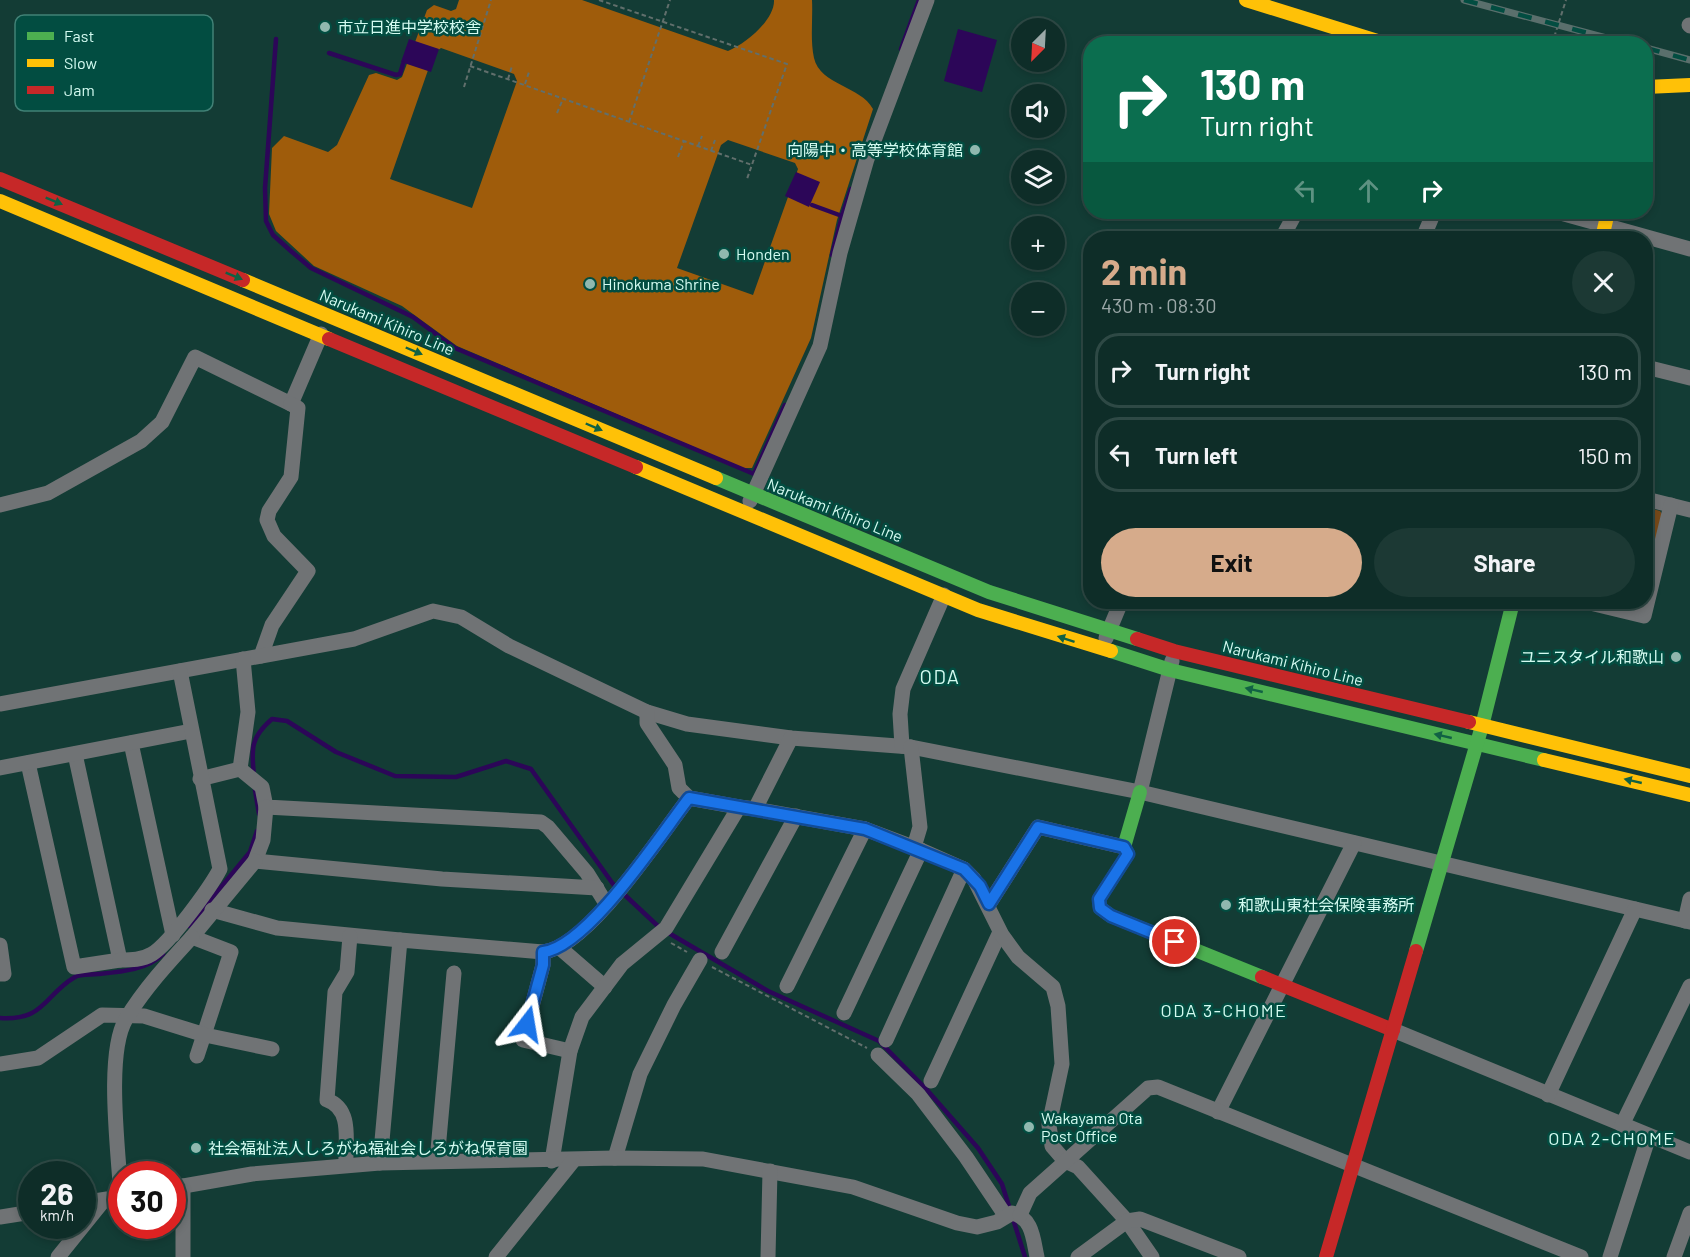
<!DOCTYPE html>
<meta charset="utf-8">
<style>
:root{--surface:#0e2d28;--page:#1c3934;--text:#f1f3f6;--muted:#9ba8a8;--line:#2e4945;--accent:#d6ab8b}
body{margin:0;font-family:Barlow,"Noto Sans JP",sans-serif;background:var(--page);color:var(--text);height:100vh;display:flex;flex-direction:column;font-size:22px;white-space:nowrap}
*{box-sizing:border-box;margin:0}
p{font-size:20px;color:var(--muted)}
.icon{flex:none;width:33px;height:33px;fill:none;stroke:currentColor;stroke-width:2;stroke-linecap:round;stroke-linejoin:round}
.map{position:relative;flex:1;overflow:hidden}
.panel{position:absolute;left:1083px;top:231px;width:570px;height:378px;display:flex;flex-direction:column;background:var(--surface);border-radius:24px;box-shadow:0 3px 9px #0003,0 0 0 2px var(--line)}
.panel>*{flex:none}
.hud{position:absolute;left:1083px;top:36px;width:570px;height:183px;border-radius:24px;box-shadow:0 3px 9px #0003,0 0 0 2px var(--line);background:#0b6e4f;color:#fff;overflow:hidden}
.needle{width:39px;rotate:204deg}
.controls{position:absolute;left:1011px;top:18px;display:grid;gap:12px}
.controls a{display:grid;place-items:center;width:54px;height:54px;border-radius:50%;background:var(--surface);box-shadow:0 3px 9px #0003,0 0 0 2px var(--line);font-size:30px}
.speed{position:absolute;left:18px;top:1161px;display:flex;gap:12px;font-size:30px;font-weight:700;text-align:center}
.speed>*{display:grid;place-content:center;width:78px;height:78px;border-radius:50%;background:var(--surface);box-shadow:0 3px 9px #0003,0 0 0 2px var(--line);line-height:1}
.speed small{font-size:15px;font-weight:400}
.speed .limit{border:9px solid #d22;background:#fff;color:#111}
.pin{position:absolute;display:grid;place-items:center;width:51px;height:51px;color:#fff;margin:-26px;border:3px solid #fff;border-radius:50%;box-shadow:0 2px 6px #0007}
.me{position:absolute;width:66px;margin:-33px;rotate:14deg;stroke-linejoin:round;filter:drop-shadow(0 0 4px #0008)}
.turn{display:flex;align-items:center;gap:21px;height:126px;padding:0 18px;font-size:27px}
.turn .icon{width:78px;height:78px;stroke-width:2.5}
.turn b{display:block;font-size:42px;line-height:51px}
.lanes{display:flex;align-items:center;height:57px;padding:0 18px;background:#0003;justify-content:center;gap:30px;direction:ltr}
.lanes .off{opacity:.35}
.round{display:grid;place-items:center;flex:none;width:63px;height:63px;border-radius:32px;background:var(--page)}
.overview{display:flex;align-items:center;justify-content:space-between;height:102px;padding:0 18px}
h1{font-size:36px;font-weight:700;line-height:45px;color:var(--accent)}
.primary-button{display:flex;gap:12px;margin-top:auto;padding:12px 18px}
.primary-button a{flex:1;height:69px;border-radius:36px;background:var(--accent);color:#111;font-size:24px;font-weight:700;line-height:69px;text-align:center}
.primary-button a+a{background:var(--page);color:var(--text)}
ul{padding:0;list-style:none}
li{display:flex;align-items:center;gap:18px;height:75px;margin:0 12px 9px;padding:0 6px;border:3px solid var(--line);border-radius:24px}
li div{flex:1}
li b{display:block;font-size:22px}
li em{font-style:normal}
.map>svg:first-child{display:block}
.green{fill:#774919}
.forest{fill:#9f5c0b;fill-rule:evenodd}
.water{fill:#2c0658}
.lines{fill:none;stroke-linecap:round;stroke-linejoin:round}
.stream{stroke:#2c0658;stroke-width:4.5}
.path{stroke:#616f6c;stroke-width:2;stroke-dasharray:4.5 3;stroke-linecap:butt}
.street{stroke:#707375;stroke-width:15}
.fast{stroke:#4caf50;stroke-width:14}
.slow{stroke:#ffc107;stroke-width:14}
.jam{stroke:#c62828;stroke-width:14}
.rail-casing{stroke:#5a6f6c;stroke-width:7}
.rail{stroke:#024d41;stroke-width:4.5;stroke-dasharray:14;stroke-linecap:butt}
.oneway{fill:#116144}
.route-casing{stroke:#114b97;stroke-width:15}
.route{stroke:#1a73e8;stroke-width:10}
.poi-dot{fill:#90b8af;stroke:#024d41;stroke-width:2}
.labels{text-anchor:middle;stroke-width:5;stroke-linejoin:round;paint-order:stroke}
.poi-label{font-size:16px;fill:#d4fbf1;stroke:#024d41;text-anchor:start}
.street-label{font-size:16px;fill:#d4fbf1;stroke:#024d41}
.neighbourhood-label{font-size:18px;letter-spacing:1.5px;fill:#d4fbf1;stroke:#024d41}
.quarter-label{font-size:20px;letter-spacing:1.5px;fill:#d4fbf1;stroke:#024d41}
.key{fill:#024d41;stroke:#418176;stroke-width:1.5}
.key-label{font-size:16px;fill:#d4fbf1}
</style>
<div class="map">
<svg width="1690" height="1257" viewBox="0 0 1690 1257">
<rect width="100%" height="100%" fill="#133c35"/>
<polygon class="green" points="1646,507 1660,511 1664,517 1646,590"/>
<path class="forest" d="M459,0H582L728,51C745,44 775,20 774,0H812C813,18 810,40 814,58C820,85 861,86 873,109L837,220L811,338L752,468H743L457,346L402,306L314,266L276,231L269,214L272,148L284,136L328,152L337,145L369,75L376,73L397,80L402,77L427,10L434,5L451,11L456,9ZM441,48L514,74L517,81L472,208L390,179L434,53ZM728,140L795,163L798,169L753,295L677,268L721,145Z"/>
<g class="water">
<polygon points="958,29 997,40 982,92 944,81"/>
<polygon points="409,39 439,49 431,72 401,62"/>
<polygon points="796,172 820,182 809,207 785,196"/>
</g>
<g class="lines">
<g class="stream">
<polyline points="276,39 265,188 266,221 273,235 292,252 311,268 413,317 455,348 754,474 785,405"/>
<polyline points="901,49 919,0"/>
<polyline points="329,53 396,75 400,74 403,64"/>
<polyline points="812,205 842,216 851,189"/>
<polyline points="832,255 842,216"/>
<path d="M254,776C251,748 251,737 272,719L287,721L336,752L395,776L456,777L506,761L531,769L613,884L660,928"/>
<polyline points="255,790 259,814"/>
<polyline points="189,926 250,852 257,831"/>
<polyline points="667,932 768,991 879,1041 927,1090 978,1148 1002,1184 1025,1257"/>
<path d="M0,1018C45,1021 44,995 75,977C80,974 91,975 98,974C119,972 148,970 163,954"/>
</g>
<g class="path">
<polyline points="599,0 787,64 747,179"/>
<polyline points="1552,44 1566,0"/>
<polyline points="470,66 752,165"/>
<polyline points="508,79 512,66"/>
<polyline points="525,84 529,72"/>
<polyline points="464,87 491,0"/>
<polyline points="557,113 563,99"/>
<polyline points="629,122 670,0"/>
<polyline points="698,146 702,136"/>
<polyline points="711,151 715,140"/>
<polyline points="678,157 684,141"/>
<polyline points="671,943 687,952"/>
<polyline points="712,967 867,1048"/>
</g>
<g class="street">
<polyline points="1689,25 1690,26"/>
<polyline points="1557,212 1690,249"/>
<polyline points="1282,238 1296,212"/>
<polyline points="1423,238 1434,212"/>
<polyline points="1646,367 1690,378"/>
<polyline points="1646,499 1690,510"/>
<polyline points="750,501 820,346 840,253 867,159 927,0"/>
<polyline points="0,505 48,493 141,441 162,422 195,357 291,404 321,334"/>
<polyline points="1586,602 1644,616 1671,505"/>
<polyline points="1106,638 1121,602"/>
<polyline points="261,656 272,625 308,571 274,536 267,520 269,511 291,477 298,408 291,404"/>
<polyline points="0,704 354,639 433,611 461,617 509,646 647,712 687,724 791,738 911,747 1140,792 1690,922"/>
<polyline points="647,712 647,723 675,765 679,788 689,798 739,807"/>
<polyline points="131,743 173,935"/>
<polyline points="902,746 900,714 903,689 944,595"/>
<polyline points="911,747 920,827 914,847"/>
<polyline points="28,763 74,967 120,960 75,754"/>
<polyline points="0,768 191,731"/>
<polyline points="240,769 248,712 243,659"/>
<polyline points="200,779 240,769 262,787 266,807 541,822 548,827 587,873 607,905"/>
<polyline points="1140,792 1172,661"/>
<polyline points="266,807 263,840 255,861 442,879 597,888"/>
<polyline points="755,809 791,738"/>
<polyline points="989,904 1038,827 1124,847"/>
<polyline points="212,910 277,928 400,940"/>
<polyline points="1685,921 1690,899"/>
<polyline points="0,945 4,974 0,974"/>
<polyline points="560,948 605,987"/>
<polyline points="722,952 796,816"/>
<path d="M120,960C131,960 142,960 152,954C170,943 210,888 220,869L180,671"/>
<polyline points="787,986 865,829"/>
<polyline points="844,1013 921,850"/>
<polyline points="1393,1030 1690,1152"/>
<polyline points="886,1040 964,869"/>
<path d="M570,1051L523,1040L543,965V952C588,948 661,834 689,798"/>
<polyline points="878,1055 918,1094 966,1157 1005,1215"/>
<polyline points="197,1056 231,952 192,937 255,861"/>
<polyline points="0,1064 38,1058 102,1015 144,1016 205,1035 272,1049"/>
<polyline points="931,1081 1000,932"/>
<polyline points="1548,1095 1635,909"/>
<polyline points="1218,1112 1354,843"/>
<polyline points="1622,1125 1690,986"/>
<polyline points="615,1158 640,1074 674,1005 700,960"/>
<polyline points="437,1161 454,973"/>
<polyline points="552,1161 570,1051 582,1017 622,964 666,928 739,807 755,809 865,829 921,850 964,869 974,879 1002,935 1018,957 1053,987 1058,1006 1062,1064 1049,1125 1052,1146 1065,1161 1078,1167 1127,1221 1152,1257"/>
<polyline points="380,1163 400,940 543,952"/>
<path d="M346,1165C345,1142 353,1109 327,1100L335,992L347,972L350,936"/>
<polyline points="183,1186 183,1257"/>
<path d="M172,1188L252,1174L380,1163L615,1158L703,1159L853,1187L957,1223L977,1227L997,1222L1012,1213C1033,1218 1033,1239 1037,1257"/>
<path d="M121,1198C119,1155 105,1054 126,1019C144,989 169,962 192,937"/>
<polyline points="82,1203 107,1199"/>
<polyline points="1020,1215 1030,1193 1148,1088 1158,1087 1581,1257"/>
<polyline points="0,1217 32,1212"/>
<polyline points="58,1257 104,1200"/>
<polyline points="496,1257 573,1161"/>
<polyline points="768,1257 770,1171"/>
<polyline points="1078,1257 1127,1221 1140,1219 1239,1257"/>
<polyline points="1610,1257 1649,1136"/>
<polyline points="1674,1257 1690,1213"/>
</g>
<g class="fast">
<polyline points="716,478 989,592 1137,639"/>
<polyline points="1111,651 1170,670 1544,760"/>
<polyline points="1140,792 1124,847 1128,854 1099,899 1100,908 1111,916 1262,977"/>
<polyline points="1416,951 1482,726 1513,602"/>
</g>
<g class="slow">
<polyline points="1246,0 1387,44"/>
<polyline points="1646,87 1690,85"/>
<polyline points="0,201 329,339"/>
<polyline points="1602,238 1608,212"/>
<polyline points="243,280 716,478"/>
<polyline points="636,467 978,610 1111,651"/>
<polyline points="1469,722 1690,776"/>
<polyline points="1544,760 1690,795"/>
</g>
<g class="jam">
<polyline points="0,179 243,280"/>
<polyline points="329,339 636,467"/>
<polyline points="1137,639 1174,651 1469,722"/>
<polyline points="1262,977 1393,1030"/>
<polyline points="1326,1257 1416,951"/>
</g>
<defs>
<g id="rail">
<polyline points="1464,0 1629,44"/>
<polyline points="1646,48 1690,60"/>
</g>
</defs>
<use href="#rail" class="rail-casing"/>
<use href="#rail" class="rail"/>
</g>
<defs><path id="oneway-solid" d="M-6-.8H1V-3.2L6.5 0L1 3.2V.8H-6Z" transform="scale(1.5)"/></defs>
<g class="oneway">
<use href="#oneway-solid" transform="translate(54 201) rotate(22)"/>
<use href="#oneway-solid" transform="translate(234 276) rotate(22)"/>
<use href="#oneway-solid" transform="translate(414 351) rotate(23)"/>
<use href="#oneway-solid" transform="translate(594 427) rotate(23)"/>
<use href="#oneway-solid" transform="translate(1066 639) rotate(-162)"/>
<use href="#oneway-solid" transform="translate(1254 690) rotate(-167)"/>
<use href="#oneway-solid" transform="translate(1443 736) rotate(-167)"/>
<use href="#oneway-solid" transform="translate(1633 781) rotate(-167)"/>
</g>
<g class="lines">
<defs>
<path id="route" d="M527,1024L543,965V952C588,947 661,834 689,798L865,829L964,869L980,886L989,904L1038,827L1124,847L1128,854L1099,899L1100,908L1111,916L1175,942"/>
</defs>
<use href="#route" class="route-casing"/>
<use href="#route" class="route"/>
</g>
<g class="poi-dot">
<circle cx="325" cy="27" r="6"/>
<circle cx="975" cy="150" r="6"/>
<circle cx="724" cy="254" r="6"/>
<circle cx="590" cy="284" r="6"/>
<circle cx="1676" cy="657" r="6"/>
<circle cx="1226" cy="905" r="6"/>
<circle cx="1029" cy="1127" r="6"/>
<circle cx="196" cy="1148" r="6"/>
</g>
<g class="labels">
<g class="poi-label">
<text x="337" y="33">市立日進中学校校舎</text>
<text x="963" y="156" text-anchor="end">向陽中・高等学校体育館</text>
<text x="736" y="260">Honden</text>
<text x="602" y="290">Hinokuma Shrine</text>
<text x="1664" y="663" text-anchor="end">ユニスタイル和歌山</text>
<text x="1238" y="911">和歌山東社会保険事務所</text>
<text x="1041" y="1124">Wakayama Ota<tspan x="1041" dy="18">Post Office</tspan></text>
<text x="208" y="1154">社会福祉法人しろがね福祉会しろがね保育園</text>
</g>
<g class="street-label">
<text transform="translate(387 322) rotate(23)" y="6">Narukami Kihiro Line</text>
<text transform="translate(835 510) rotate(22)" y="6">Narukami Kihiro Line</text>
<text transform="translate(1293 663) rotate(14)" y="6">Narukami Kihiro Line</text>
</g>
<g class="neighbourhood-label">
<text x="1224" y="1017">ODA 3-CHOME</text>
<text x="1612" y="1145">ODA 2-CHOME</text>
</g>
<g class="quarter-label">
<text x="940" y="684">ODA</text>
</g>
</g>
<rect x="15" y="15" width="198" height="96" rx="9" class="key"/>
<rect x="27" y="32" width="27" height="8" fill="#4caf50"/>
<rect x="27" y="59" width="27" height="8" fill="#ffc107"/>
<rect x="27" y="86" width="27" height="8" fill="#c62828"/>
<g class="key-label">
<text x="64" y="42">Fast</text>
<text x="64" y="69">Slow</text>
<text x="64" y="96">Jam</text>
</g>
</svg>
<div class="controls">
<a><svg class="needle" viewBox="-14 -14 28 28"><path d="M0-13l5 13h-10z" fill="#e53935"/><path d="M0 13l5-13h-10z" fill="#9ba8a8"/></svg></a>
<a><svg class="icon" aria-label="sound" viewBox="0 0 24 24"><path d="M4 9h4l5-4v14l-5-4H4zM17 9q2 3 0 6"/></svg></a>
<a><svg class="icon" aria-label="layers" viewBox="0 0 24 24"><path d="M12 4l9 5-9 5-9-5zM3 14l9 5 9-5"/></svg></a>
<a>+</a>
<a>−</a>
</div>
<div class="speed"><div>26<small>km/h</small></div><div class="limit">30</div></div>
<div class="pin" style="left:1175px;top:942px;background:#d93025"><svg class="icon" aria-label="arrive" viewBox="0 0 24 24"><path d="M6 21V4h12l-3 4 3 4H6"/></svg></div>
<svg class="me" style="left:527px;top:1024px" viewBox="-20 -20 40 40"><path d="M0-17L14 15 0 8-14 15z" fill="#1a73e8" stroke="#fff" stroke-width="4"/></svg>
<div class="hud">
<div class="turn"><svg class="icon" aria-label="right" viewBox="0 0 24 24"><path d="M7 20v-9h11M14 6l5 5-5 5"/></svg><div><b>130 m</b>Turn right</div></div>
<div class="lanes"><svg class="icon off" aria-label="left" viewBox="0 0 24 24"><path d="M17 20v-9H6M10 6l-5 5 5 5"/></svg><svg class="icon off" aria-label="ahead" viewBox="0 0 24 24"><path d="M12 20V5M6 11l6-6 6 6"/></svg><svg class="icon" aria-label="right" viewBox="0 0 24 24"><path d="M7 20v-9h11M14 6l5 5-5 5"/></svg></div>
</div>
<section class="panel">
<div class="overview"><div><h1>2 min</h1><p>430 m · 08:30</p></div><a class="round"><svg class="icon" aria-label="close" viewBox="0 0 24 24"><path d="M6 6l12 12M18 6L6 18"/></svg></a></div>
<ul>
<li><svg class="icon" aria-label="right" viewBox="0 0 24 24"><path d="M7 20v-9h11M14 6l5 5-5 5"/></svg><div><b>Turn right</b></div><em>130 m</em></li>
<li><svg class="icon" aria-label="left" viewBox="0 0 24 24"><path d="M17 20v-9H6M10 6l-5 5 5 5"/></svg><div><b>Turn left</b></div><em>150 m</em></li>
</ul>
<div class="primary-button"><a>Exit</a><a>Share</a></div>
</section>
</div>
